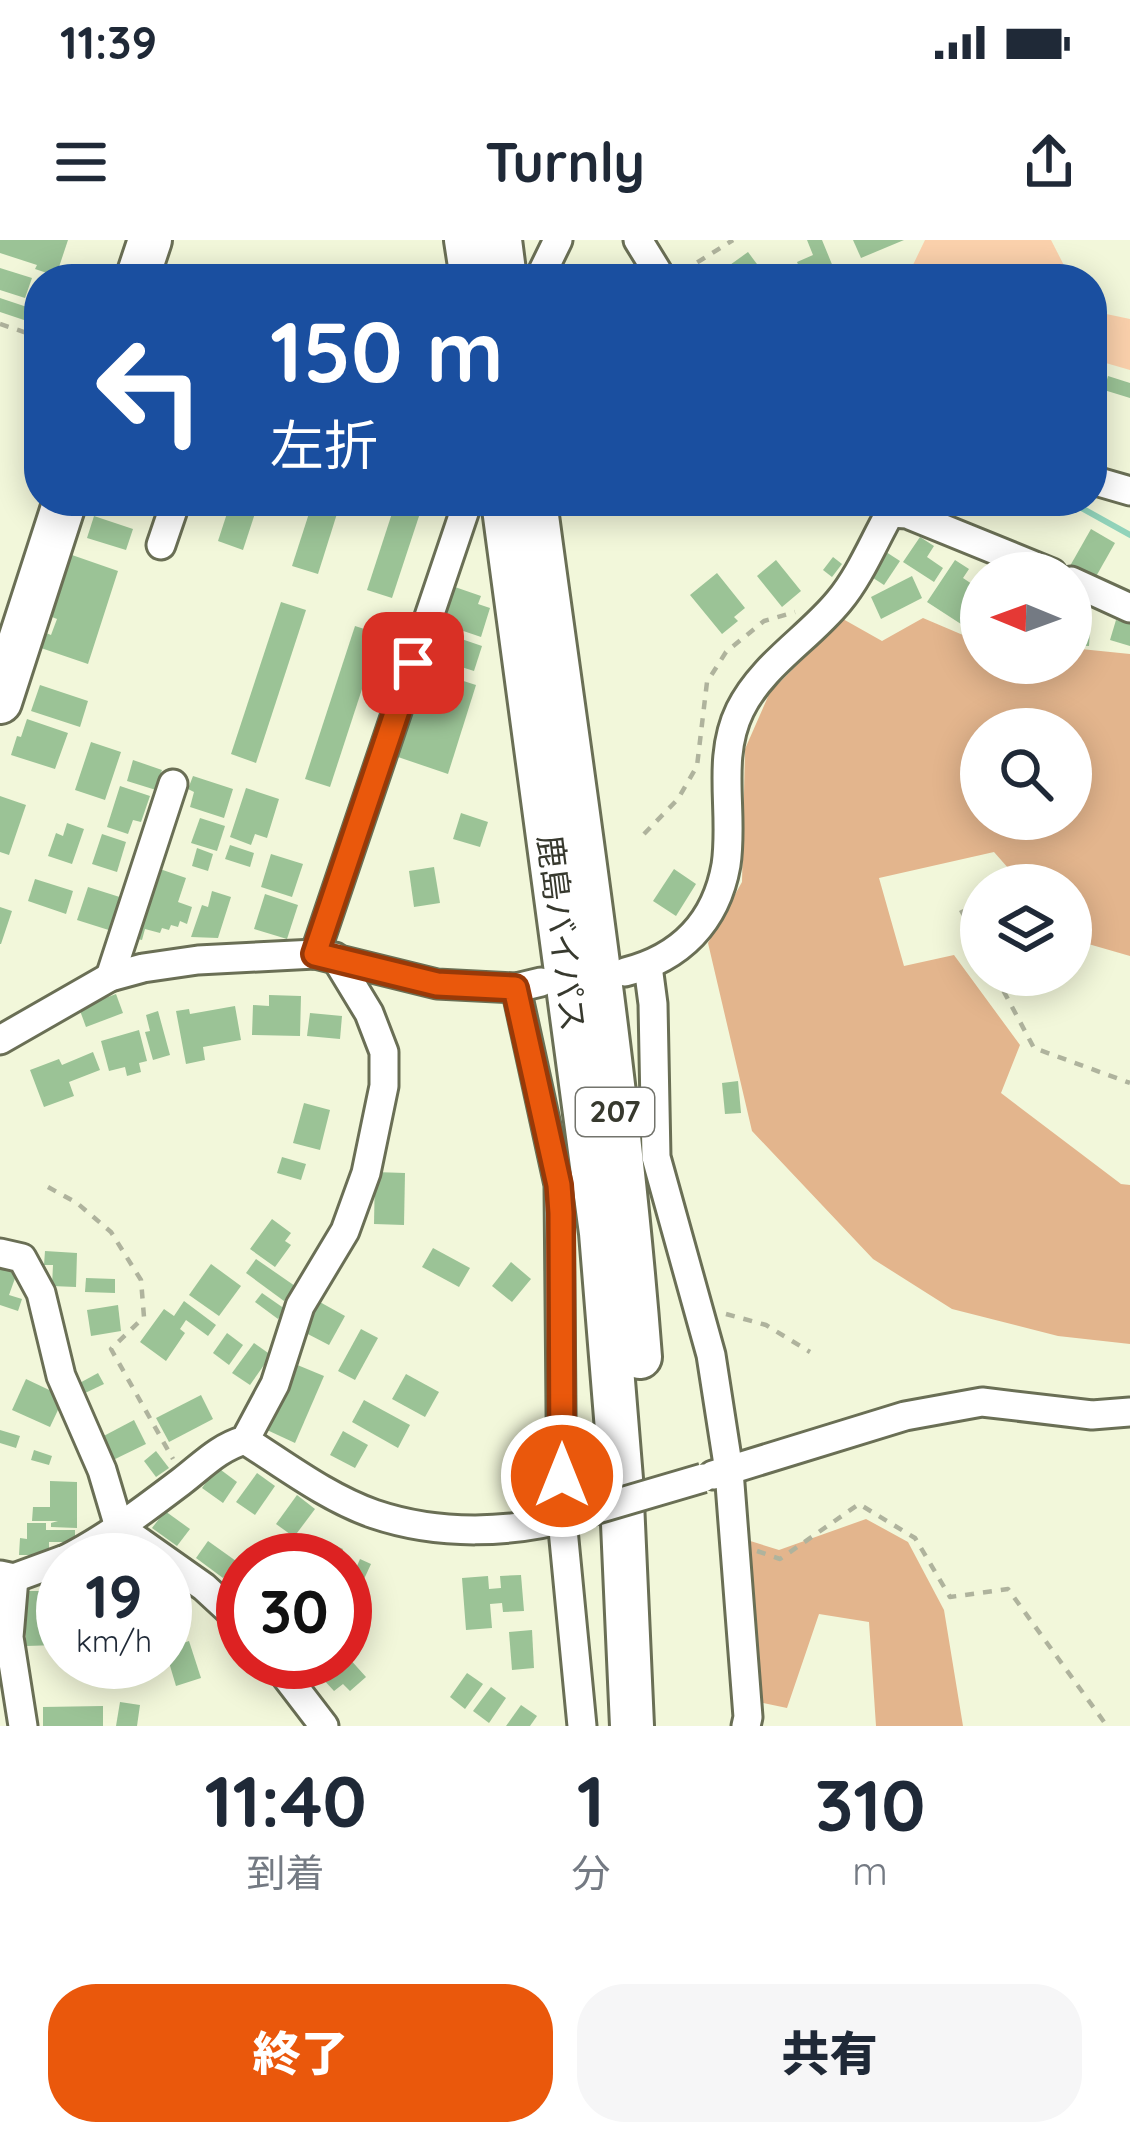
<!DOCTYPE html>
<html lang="ja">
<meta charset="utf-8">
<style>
:root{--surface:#fff;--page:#f6f6f7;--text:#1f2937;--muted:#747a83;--accent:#ea580c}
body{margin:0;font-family:Quicksand,"Noto Sans JP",sans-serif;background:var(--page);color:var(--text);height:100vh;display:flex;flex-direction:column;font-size:45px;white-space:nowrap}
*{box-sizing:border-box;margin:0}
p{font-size:39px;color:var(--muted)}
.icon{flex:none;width:66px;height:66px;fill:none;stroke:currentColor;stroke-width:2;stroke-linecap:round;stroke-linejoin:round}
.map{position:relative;height:1486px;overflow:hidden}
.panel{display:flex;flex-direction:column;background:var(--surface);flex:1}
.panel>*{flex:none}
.hud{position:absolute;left:24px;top:24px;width:1083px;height:252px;border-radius:48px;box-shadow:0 6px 30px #0003;background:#1a4fa0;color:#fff;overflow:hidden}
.needle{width:78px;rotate:271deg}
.fabs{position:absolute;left:960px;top:312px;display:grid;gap:24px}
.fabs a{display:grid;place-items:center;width:132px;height:132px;border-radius:50%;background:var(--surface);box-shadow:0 6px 30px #0003;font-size:60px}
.speed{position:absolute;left:36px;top:1293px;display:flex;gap:24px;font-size:60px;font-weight:700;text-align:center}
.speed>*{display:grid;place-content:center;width:156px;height:156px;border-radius:50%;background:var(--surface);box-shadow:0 6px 30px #0003;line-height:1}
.speed small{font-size:30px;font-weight:400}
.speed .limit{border:18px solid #d22;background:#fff;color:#111}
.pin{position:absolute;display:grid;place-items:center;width:102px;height:102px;color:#fff;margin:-51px;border-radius:24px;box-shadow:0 6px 18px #0006}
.me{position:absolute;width:132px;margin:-66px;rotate:0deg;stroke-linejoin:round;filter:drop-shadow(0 0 9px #0008)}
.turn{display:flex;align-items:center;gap:42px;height:252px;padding:0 48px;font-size:54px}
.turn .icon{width:156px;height:156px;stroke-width:2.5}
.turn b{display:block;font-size:84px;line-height:102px}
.eta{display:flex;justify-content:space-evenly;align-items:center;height:204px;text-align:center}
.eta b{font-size:72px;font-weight:800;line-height:84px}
.button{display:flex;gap:24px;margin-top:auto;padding:24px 48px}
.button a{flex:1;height:138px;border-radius:48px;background:var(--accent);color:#fff;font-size:48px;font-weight:800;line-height:138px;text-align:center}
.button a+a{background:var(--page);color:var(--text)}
.status{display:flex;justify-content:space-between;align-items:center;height:84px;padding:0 60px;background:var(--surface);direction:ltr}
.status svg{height:33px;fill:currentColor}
header{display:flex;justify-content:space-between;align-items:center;height:156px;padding:0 48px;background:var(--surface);font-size:54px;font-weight:800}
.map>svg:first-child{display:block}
.green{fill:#fbd1ac}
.forest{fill:#e3b58d;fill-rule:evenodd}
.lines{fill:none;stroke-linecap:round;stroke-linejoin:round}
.stream{stroke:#91d3ba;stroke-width:6}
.building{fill:#9bc396}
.minor-casing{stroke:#6a6f55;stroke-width:33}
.highway-casing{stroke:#6a6f55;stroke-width:48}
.path{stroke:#afb39d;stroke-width:4.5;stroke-dasharray:9 9;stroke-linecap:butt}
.minor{stroke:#fff;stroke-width:27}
.highway{stroke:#fff;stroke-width:42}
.minor-bridge-casing{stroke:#6a6f55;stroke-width:33;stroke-linecap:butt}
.minor-bridge{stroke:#fff;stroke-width:27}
.route-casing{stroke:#983908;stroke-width:30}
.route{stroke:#ea580c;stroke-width:21}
.labels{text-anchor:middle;stroke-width:9;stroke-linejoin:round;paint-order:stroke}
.shield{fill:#fff;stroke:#73746d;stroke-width:3}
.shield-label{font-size:30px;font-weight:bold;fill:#37392e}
.street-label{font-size:33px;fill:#37392e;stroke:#fff}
</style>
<div class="status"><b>11:39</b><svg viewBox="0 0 49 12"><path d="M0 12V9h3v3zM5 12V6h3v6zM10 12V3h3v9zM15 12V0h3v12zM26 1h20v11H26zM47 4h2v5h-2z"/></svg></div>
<header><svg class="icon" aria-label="menu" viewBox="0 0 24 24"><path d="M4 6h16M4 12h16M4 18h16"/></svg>Turnly<svg class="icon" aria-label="share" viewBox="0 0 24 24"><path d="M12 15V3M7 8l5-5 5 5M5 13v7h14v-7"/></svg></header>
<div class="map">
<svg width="1130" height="1486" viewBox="0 0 1130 1486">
<rect width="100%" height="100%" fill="#f2f7da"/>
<g class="green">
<polygon points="925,0 1051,0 1071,39 893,39 912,27"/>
<polygon points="1092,71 1130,79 1130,130 1092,119"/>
</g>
<g class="forest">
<path d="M923,378L970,398L981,399V423H1071V408L1130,414V716L1071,699V645H1023L994,612L879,638L904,726L954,715L1020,805L1001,853L1121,944L1130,945V1104L1058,1096L952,1069L873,1019L752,891L708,703L742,642L745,509L770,452L843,379L882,401ZM981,489H1071V579H981Z"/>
<polygon points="866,1279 908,1302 944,1370 963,1486 876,1486 869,1382 819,1374 787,1468 759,1462 744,1299 779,1310"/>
</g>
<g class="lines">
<polyline class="stream" points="1069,261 1130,295"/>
</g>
<g class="building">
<polygon points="0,0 68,0 56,36 35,29 37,25 0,13"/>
<polygon points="807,0 822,0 838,39 804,39 797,22 813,15"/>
<polygon points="853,0 904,0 861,18"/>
<polygon points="748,12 768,39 719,39 716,35"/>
<polygon points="0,28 32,38 25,58 0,50"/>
<polygon points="0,58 39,71 39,85 0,72"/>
<polygon points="1092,128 1103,131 1093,164 1092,164"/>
<polygon points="1108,136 1130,143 1130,158 1104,150"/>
<polygon points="231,261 259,261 243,310 218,301"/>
<polygon points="313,261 341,261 318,334 292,326"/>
<polygon points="396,261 424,261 392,358 367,350"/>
<polygon points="94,276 133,289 126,310 87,298"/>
<polygon points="1091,289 1115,303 1094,340 1070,326"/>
<polygon points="920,297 934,306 927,317 943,328 934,342 903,322"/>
<polygon points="883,310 900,321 884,345 867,334"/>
<polygon points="72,315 118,331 88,424 41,408 46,393 51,395 57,379 52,377"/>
<polygon points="833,317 842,324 832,337 823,330"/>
<polygon points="776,320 801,351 782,367 757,336"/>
<polygon points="955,320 969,329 963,338 981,350 981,359 964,386 927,362"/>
<polygon points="717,333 745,368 734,377 738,381 722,394 690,355"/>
<polygon points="912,336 922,358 881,379 871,357"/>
<polygon points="452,346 481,356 478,364 490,368 481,397 440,383"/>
<polygon points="281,362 306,370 256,523 231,514"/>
<polygon points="1071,371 1091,373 1089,406 1071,405"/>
<polygon points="1116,380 1130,384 1130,406 1110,400"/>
<polygon points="355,386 380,394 330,547 305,539"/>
<polygon points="438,391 482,406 474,431 430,417"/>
<polygon points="426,429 476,445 448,534 398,517"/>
<polygon points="40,445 88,461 80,487 31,471"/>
<polygon points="27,479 68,493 55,529 11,515 17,496 21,497"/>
<polygon points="91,502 121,512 105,560 75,550"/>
<polygon points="133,520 162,530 156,550 127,541"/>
<polygon points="193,536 233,549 224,578 190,567 194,552 188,549"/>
<polygon points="120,546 150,556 141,582 133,580 128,594 107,587"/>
<polygon points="246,548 279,559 267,598 255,594 251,605 230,597"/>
<polygon points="0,556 26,565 9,615 0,612"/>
<polygon points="461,573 488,582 480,607 453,599"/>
<polygon points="200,578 225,586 217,611 191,603"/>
<polygon points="67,583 84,589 72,624 48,616 56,593 63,596"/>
<polygon points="102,594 126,602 117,632 92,624"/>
<polygon points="230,605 254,613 250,627 225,619"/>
<polygon points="197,608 213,614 208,631 192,626"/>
<polygon points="271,614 303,624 292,657 261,647"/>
<polygon points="434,627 440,663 414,667 409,631"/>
<polygon points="157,628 186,638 178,662 192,667 187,684 180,681 178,687 171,685 169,690 162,688 160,693 145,689 142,700 134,698"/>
<polygon points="674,629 696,644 676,676 653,661"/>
<polygon points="35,639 73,651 66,674 28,661"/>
<polygon points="88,647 126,659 115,692 77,680"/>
<polygon points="212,651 231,657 218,698 191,697 202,665 208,667"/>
<polygon points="265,654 298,665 287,699 254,689"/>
<polygon points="0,667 12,671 1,704 0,704"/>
<polygon points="116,754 123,773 86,787 79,768"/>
<polygon points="269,755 301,756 300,796 252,795 253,765 269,766"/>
<polygon points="235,766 241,800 203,807 205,820 186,824 176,771 189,769 190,774"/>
<polygon points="158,771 170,815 153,820 145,792 150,791 146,775"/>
<polygon points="310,773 342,776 340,799 307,796"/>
<polygon points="139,790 147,821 139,823 141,832 127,836 125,827 109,831 101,801"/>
<polygon points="93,812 100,830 69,842 74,856 44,867 30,830 59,819 62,825"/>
<polygon points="738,841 741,873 725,874 722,843"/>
<polygon points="304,863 330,870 320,910 293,903"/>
<polygon points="282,917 306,924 301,940 277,933"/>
<polygon points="375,932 405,933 404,985 374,984"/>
<polygon points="272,979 291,993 285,1001 291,1005 275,1027 250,1009"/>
<polygon points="433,1008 470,1028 459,1047 422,1027"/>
<polygon points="45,1011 77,1013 76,1047 52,1046 53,1025 44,1025"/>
<polygon points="256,1019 295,1046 284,1061 246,1033"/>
<polygon points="511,1022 531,1039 512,1062 492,1046"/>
<polygon points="0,1023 18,1030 9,1055 22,1059 18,1071 0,1065"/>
<polygon points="211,1024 241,1046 219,1076 189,1055"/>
<polygon points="86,1038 115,1039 115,1053 85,1052"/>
<polygon points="262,1053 285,1069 278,1079 255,1062"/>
<polygon points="184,1061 216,1085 208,1096 186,1080 180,1089 185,1093 166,1121 140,1102 164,1069 174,1076"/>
<polygon points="318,1061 345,1076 329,1105 302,1091"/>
<polygon points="118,1065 121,1091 91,1096 87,1070"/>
<polygon points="361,1089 378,1098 355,1140 338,1131"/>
<polygon points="227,1093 243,1105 229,1125 213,1113"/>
<polygon points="254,1103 271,1115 250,1145 232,1133"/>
<polygon points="295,1124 324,1136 295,1203 267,1190"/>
<polygon points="98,1133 104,1144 81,1155 76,1145"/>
<polygon points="406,1134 439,1152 425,1177 392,1159"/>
<polygon points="26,1139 64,1157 50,1187 12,1170"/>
<polygon points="201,1155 213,1179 169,1202 156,1178"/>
<polygon points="364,1160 410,1185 398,1208 352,1182"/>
<polygon points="134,1180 146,1204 109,1222 98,1199"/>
<polygon points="0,1190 20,1196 16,1208 0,1203"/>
<polygon points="343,1191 368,1205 355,1228 330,1215"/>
<polygon points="34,1210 52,1216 49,1225 31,1220"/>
<polygon points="156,1211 169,1228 156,1237 144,1221"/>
<polygon points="217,1227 237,1242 223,1263 202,1248"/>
<polygon points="257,1233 275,1246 255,1275 236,1262"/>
<polygon points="50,1241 77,1242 77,1288 51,1287 51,1283 58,1281 32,1281 33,1267 50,1267"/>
<polygon points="297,1255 315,1269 294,1297 276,1284"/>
<polygon points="165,1271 190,1289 177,1306 152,1288"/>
<polygon points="27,1283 46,1283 46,1290 75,1290 75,1302 49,1302 49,1315 19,1315 20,1298 27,1299"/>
<polygon points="322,1299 343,1309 338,1320 312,1320"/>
<polygon points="208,1301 236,1321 223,1338 196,1318"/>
<polygon points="360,1319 371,1324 358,1352 348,1347"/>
<polygon points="243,1329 243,1357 230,1348"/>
<polygon points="521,1335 524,1371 503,1372 502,1363 490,1364 492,1388 466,1390 462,1338 488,1336 489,1349 501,1348 500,1336"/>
<polygon points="25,1351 41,1351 41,1361 57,1361 57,1405 26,1406"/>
<polygon points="532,1390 534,1428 512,1430 509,1392"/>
<polygon points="189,1401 201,1438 176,1446 165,1409"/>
<polygon points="348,1417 366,1437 350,1451 343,1444 334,1451 323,1439"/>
<polygon points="67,1422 87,1422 87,1429 68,1430"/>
<polygon points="467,1433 483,1444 465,1469 450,1457"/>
<polygon points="491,1447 506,1458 489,1483 473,1471"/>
<polygon points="120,1462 140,1465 137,1486 116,1486"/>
<polygon points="521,1465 537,1476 530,1486 506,1486"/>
<polygon points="103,1466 103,1486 43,1486 43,1467"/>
</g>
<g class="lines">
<defs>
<g id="minor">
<polyline points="638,0 662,39"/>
<polyline points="539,39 558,0"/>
<polyline points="1092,240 1130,251"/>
<polyline points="890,273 907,274 1052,333"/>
<polyline points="161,305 176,261"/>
<polyline points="1071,341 1130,368"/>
<polyline points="315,714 468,261"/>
<polyline points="648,726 653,764 656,917 711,1115 729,1231 748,1477 746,1486"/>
<path d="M625,732C680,718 716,682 726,625C734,573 716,519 740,470C762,425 809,398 839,361C860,336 874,301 890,273L892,261"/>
<polyline points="110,737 173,544"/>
<polyline points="516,748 559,945 562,1279 582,1486"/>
<polyline points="0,800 110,737 143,728 198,720 315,714 437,744 516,748 541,742"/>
<polyline points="0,1013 22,1018 41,1053 61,1136 102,1230 119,1287 204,1347 243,1383"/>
<path d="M245,1200C286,1226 328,1258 374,1274C439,1296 512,1294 577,1275"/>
<polyline points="713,1235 905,1176 982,1162 1092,1175 1130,1172"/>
<path d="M64,1320C106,1299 145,1269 182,1241C203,1225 218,1208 245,1200L275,1144L300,1066L345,991L366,933L384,846V812L369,773L335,717"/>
<polyline points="0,1335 14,1338 63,1320"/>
<polyline points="14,1338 9,1397 23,1486"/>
<polyline points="275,1422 324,1486"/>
</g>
<g id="highway">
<polyline points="466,0 472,39"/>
<polyline points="500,0 505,39"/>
<polyline points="137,39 150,0"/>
<polyline points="503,261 601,993 621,1239 632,1486"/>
<path d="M535,261C573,546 618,831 640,1117"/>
<polyline points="0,462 65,261"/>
</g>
</defs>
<use href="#minor" class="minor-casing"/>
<use href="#highway" class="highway-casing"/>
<g class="path">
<polyline points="682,32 733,0"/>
<polyline points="0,84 39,97"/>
<polyline points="644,594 678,559 697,526 707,442 726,412 764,381 795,372"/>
<polyline points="961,670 981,708"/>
<polyline points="995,735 1034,808 1130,843"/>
<polyline points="48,947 77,963 111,992 141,1040 144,1077 111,1109 173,1219"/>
<polyline points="726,1074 766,1085 810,1112"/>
<polyline points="757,1311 780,1319 859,1264 915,1298 950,1357 1008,1349 1107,1486"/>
</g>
<use href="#minor" class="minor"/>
<use href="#highway" class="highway"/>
<defs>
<polyline id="minor-bridge" points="577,1275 703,1238"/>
</defs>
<use href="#minor-bridge" class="minor-bridge-casing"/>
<use href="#minor-bridge" class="minor-bridge"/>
</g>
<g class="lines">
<defs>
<polyline id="route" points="413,423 315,714 437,744 515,748 559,945 561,973 562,1236"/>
</defs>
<use href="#route" class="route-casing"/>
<use href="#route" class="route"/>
</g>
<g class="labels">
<rect class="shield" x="576" y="848" width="78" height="48" rx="9"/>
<g class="shield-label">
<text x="615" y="882">207</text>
</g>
<g class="street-label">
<text transform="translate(562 693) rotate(83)" y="12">鹿島バイパス</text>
</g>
</g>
</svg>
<div class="fabs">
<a><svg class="needle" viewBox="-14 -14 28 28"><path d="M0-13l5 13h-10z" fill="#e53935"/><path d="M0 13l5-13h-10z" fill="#747a83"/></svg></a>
<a><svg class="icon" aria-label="search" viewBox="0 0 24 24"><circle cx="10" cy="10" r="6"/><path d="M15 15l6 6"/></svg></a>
<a><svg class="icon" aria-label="layers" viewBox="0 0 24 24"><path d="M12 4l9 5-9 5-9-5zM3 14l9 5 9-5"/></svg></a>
</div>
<div class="speed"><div>19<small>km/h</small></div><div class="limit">30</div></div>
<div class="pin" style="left:413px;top:423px;background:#d93025"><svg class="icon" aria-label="arrive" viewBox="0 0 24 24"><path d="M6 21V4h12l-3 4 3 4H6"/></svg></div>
<svg class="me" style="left:562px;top:1236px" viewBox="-20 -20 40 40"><circle r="17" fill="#ea580c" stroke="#fff" stroke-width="3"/><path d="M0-11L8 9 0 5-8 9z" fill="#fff"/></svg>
<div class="hud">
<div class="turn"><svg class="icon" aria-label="left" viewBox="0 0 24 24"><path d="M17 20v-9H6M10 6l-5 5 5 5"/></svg><div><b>150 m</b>左折</div></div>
</div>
</div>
<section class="panel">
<div class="eta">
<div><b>11:40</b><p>到着</p></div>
<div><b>1</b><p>分</p></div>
<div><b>310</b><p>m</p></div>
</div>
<div class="button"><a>終了</a><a>共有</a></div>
</section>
